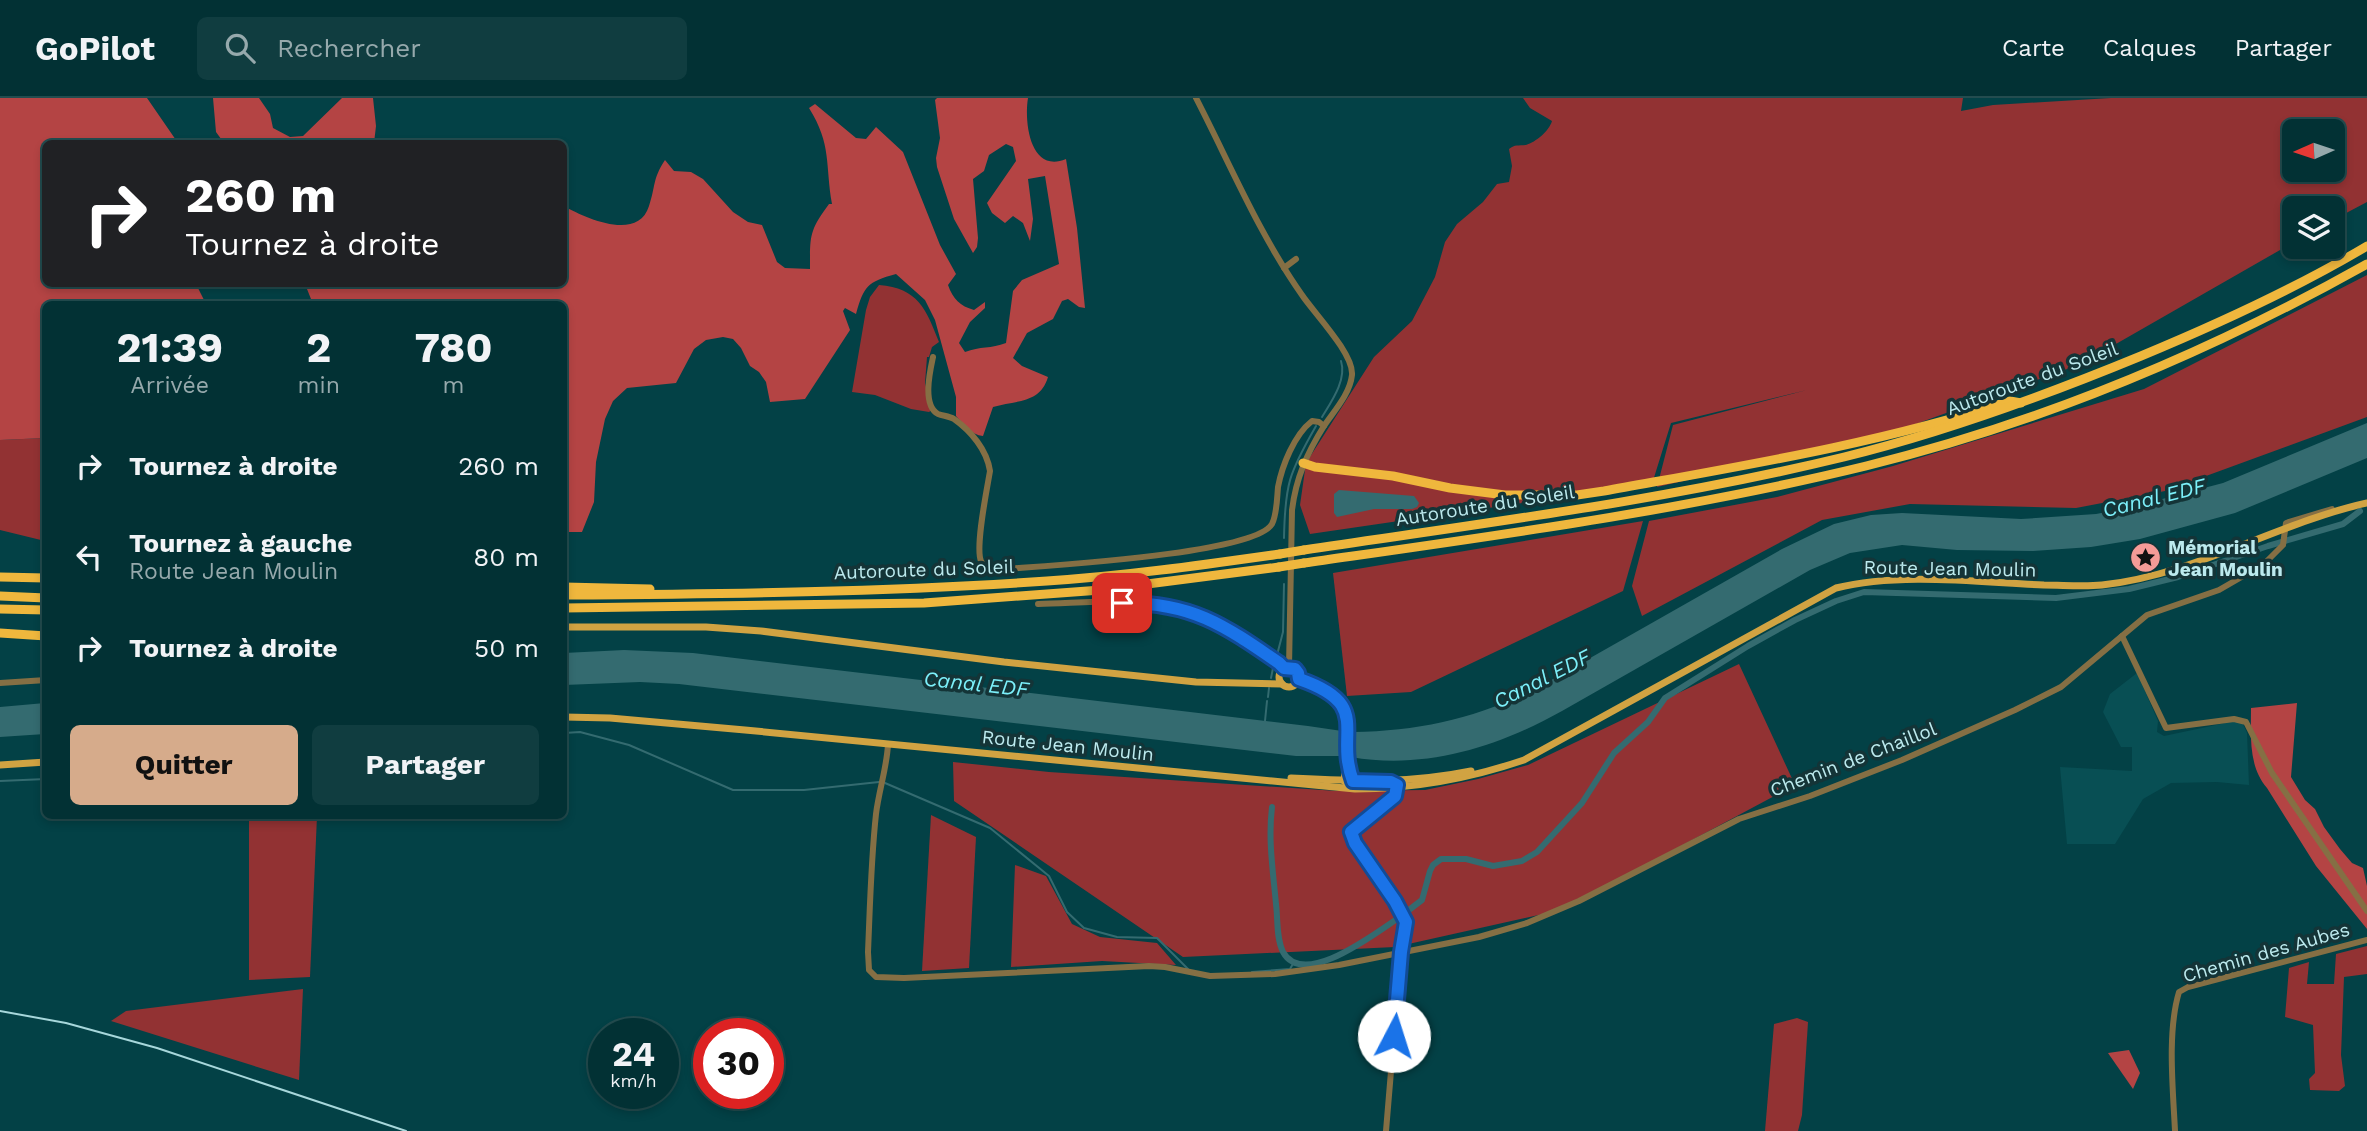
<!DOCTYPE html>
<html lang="fr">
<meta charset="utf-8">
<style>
:root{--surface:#023134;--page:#103d40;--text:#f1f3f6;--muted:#96a9ac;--line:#234c4f;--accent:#d6ab8b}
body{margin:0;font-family:"Work Sans",sans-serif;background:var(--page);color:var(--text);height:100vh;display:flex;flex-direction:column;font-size:26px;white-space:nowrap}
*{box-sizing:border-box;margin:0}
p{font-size:23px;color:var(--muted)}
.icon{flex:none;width:38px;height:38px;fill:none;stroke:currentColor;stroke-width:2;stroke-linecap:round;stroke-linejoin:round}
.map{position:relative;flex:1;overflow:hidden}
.side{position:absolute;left:42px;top:203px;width:525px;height:518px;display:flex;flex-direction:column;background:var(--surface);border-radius:10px;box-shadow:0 4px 10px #0003,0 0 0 2px var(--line)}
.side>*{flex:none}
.banner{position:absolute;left:42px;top:42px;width:525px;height:147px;border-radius:10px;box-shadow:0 4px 10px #0003,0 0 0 2px var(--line);background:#202124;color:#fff;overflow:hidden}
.needle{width:46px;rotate:267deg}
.controls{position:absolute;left:2282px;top:21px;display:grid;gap:14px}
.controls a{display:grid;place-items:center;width:63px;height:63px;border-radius:10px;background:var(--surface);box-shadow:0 4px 10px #0003,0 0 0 2px var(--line);font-size:35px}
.speed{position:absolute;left:588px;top:920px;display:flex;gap:14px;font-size:35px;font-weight:700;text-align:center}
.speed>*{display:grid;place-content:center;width:91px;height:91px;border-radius:50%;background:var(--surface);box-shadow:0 4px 10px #0003,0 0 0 2px var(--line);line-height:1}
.speed small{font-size:18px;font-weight:400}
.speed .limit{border:10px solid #d22;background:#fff;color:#111}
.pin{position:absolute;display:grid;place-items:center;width:60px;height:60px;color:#fff;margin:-30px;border-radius:14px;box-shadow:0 4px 10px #0006}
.me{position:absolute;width:77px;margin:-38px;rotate:5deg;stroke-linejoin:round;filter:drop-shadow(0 0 5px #0008)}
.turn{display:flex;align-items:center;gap:24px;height:147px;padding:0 28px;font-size:32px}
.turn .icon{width:91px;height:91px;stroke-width:2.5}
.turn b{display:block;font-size:49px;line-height:60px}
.eta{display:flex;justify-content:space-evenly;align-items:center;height:119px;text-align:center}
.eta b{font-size:42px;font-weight:700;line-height:49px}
.primary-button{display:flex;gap:14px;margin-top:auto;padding:14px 28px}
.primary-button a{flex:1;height:80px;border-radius:10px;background:var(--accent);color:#111;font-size:28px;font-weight:700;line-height:80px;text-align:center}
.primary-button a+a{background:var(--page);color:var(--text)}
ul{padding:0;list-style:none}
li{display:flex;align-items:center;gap:21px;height:91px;padding:0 28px}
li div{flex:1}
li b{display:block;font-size:26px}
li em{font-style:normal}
header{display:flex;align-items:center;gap:42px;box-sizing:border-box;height:98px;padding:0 35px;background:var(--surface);border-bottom:2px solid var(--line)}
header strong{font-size:33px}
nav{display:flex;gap:38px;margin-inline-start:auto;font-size:24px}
.search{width:490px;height:63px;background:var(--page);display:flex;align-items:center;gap:18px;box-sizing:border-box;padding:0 24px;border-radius:10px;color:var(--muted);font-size:26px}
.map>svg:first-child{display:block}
.built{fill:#084f54}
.green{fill:#923233;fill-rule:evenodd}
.forest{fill:#b44444}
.water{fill:#346b70}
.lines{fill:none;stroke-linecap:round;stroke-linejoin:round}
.stream{stroke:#346b70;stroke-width:2}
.canal{stroke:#346b70;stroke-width:6}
.minor{stroke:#856f44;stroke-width:6}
.major{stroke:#d1a342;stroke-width:7}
.highway{stroke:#efb73d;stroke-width:9}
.rail{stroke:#a7d7db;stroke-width:2}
.highway-bridge{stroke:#efb73d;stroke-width:9}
.route-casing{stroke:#114b97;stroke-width:18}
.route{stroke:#1a73e8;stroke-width:12}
.labels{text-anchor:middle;stroke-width:7;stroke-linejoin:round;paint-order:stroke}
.street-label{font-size:19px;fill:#bceaee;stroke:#143437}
.poi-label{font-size:19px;font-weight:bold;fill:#bceaee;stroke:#143437;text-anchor:start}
.water-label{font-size:21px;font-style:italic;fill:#7cf0fa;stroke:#143437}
</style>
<header>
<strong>GoPilot</strong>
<div class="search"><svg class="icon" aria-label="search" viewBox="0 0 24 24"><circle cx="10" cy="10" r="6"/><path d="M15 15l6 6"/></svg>Rechercher</div>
<nav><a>Carte</a><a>Calques</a><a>Partager</a></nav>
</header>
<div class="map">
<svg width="2367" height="1033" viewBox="0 0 2367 1033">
<rect width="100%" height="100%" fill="#034146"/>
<polygon class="built" points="2137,575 2158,623 2157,634 2164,638 2235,623 2243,626 2247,635 2249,687 2217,684 2171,685 2143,701 2115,746 2067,746 2060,669 2132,673 2132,649 2121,649 2103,614 2110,596"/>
<g class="green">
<path d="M1523,0H1963L1961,13L1993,7L2111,0H2367V104L2333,122V110H2294V144L2081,266L1883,338L1657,389L1673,327L1807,292L1671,325L1652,386L1310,436L1300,407L1306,365L1374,259L1412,223L1435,179L1445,144L1457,126L1483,104L1497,86L1509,84L1512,68L1509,51C1515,46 1518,48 1526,47C1536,44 1549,33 1552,23L1530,10ZM2294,33H2333V72H2294Z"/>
<polygon points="2367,177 2367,319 2165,393 2076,410 1910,406 1822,422 1642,518 1632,488 1649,423 1777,399 1893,368 2144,291"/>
<path d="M879,187C918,190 926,211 939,244L932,249L929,259H927L925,285L932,312L929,314L911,311L875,297L852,294L866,212L870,199Z"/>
<polygon points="45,340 45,443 0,432 0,342"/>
<polygon points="1643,423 1623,493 1411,594 1347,598 1333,475"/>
<polygon points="1739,566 1795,687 1561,812 1395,849 1183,859 954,703 953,664 1049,674 1337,693 1425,692 1478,681 1528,667"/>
<polygon points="931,717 976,739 969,870 922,873"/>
<polygon points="249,718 317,718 310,879 249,882"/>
<polygon points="1015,767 1046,778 1072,826 1100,839 1157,845 1176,867 1102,863 1011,869"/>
<polygon points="2367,848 2367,876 2344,879 2341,957 2345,988 2339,993 2310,992 2309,981 2315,975 2313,927 2285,919 2289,870 2309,864 2307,886 2334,886 2336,856"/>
<polygon points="303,891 299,982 111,923 126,913"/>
<polygon points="1797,920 1808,924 1802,1017 1798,1033 1765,1033 1774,926"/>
</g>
<g class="forest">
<polygon points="0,0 147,0 178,45 46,46 46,186 196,186 206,206 46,206 45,340 0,342"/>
<polygon points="213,0 259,0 270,16 273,30 290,39 303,38 342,0 373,0 376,28 374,45 224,45 216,34"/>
<path d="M937,0H1028C1024,24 1030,76 1066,61L1077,130L1085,210L1079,209L1068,201L1062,203L1053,221L1027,235L1013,260L1022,268L1048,279C1040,306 1016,302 993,309L983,338C971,337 963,326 956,318V299L935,222L925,202L896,176C867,184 864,188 856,216L845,210L843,213L850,232L805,301L770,304L766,284L759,274L750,268L741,250L733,241L723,239L706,242L694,251L676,285L627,290L613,303L605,321L596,364L594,404L582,434H564V206H313L305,186H564V108C585,120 638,144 649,108C656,87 652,82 665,62L674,73L691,74L703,81L733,114L748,124L762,127L777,164L785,170L810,171C810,138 809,133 829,106H832C825,66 832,47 809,10L815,6L856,40L866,41L876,29L903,54L940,147L956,176L948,187C953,201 960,208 974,212L985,204V210L970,224L959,245L965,254C980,248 991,251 1006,245L1013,193L1022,182L1059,166L1045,78L1028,81L1033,121L1030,143L1023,125L1013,118L1005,125L992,115L987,105L1016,63L1013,49L1006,46L989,57L984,73L973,81L978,140L977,149L973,155L954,121L937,69L936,60L940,40L935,2Z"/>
<path d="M2297,605L2291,679L2305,702L2315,711L2324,729L2340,751L2352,765L2363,770L2367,788V831L2316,768L2267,690C2248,668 2251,638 2251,610Z"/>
<polygon points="2129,952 2140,975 2133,991 2108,955"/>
</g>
<g class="water">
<path d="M2367,325V360L2235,415L2140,441L2091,449L2033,453L1957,452L1902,447L1850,455L1810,472L1562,613C1498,649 1425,672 1351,659L1353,634C1419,633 1472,621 1532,593L1782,451L1834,426L1871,417L1902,415L2021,421L2096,416L2128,410L2223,385Z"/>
<polygon points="1339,392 1414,398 1419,405 1417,409 1412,411 1374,411 1337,419 1334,415 1334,396"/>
<polygon points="624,552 693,555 1308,628 1342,633 1341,658 1296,658 679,586 640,584 564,587 564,555"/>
<polygon points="45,605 45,636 0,639 0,609"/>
</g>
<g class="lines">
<g class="stream">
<path d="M1322,319C1331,304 1347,282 1341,263"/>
<path d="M1284,440C1285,386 1289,375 1316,328"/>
<polyline points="1277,557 1283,534 1284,486"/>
<polyline points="1271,580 1274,565"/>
<polyline points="1268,599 1269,590"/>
<polyline points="1265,623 1267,603"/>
<polyline points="564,635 580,634 629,647 733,692 804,692 879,684"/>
<polyline points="0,683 46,681"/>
<polyline points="885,685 990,730 1049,778 1067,814 1084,830 1117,839 1157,840 1188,871"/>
<polyline points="1252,874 1290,871 1294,864"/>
</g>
<g class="canal">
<path d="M1272,709C1268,742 1273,773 1276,806C1278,821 1276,840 1283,854C1304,892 1378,833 1400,819"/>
<polyline points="1405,815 1422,802 1430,773 1433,767 1441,761 1466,761 1493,768 1522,763 1537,754 1582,705 1614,655 1648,624 1665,600 1748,548 1795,522 1836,503 1864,494 2056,500 2129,491 2178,479 2268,448 2343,426 2360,413"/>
</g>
<g class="minor">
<path d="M1196,0C1230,66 1259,136 1302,197C1314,215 1354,256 1352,277C1350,296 1334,313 1324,328C1307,355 1296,380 1292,412L1289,569"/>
<polyline points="1284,170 1296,161"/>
<path d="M933,259C930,273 922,307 938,316C943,318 949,318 954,321C971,333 987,352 990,373C987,391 975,449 981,463C984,469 988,471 994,472C1037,468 1253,457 1272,426C1277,416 1277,400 1278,389C1282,368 1294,337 1312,323L1319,324L1324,328"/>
<path d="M1038,506C1089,505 1147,497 1195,515C1226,526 1252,546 1279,565L1284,570"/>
<polyline points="2122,538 2166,630 2234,621 2246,624 2272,675 2367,813"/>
<polyline points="0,585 46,582"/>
<path d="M888,646C887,669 879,692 876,716C871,762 870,808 868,854L869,872L876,879L904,880L1149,868L1165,869L1210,878L1275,876L1339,867L1479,839L1527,825L1579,803L1739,721L1810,698L1902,662L2015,612L2061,589L2147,517L2219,492L2264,466L2283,447L2286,425L2332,411"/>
<polyline points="1386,1033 1401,854 1407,828 1402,814 1355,745 1351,735 1395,698 1396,686"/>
<path d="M2175,1033C2173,991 2167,934 2179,894L2188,889L2367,842"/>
</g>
<g class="major">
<polyline points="564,529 706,529 761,533 1004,564 1196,584 1282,586"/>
<circle cx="1289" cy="579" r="10"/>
<path d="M1299,581C1359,602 1350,630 1344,683L1347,686"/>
<path d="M564,619L610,620L745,632L1355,691C1414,691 1468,681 1524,662L1836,490C1899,474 1978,484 2044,487C2063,487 2083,489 2102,487C2195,477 2277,425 2367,405"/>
<polyline points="0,667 46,664"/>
<path d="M1291,680C1355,683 1408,686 1471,673"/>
</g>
<g class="highway">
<path d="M1303,365L1315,369L1393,378L1450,390L1505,397H1577L1604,393C1741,368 1878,346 2010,303L2021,305"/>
<path d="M1304,452C1485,425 1667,402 1844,359C1946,334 2044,298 2141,258C2218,226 2295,191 2367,148"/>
<path d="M1304,465C1493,438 1681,413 1866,368C2041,325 2210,254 2367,166"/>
<polyline points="0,479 46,480"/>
<polyline points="564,489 650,491"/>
<path d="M564,497C725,496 887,494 1047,483C1125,478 1202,467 1280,456"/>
<polyline points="0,498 46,500"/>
<polyline points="564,510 924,505 1101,492 1279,469"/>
<polyline points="0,511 46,512"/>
<polyline points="0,535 46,538"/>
</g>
<polyline class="rail" points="0,913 66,925 157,950 406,1033"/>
<g class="highway-bridge">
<polyline points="1280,456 1304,452"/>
<polyline points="1279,469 1304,465"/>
</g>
</g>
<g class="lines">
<defs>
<path id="route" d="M1122,505C1191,504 1224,527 1279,565L1284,570L1295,571L1298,575L1299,581C1374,607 1334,633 1353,683L1391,684L1397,687L1395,698L1351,734L1355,745L1395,803L1406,824L1401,854L1394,938"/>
</defs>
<use href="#route" class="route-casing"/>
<use href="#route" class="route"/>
</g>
<defs>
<symbol id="sight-disc" viewBox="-11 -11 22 22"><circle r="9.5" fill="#f59b97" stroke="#143437"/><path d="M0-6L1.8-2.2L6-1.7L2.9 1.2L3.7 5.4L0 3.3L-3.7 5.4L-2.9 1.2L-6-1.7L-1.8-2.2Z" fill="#111"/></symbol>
</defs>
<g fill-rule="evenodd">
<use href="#sight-disc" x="2128" y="442" width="35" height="35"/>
</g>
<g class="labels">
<g class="street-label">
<text transform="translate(2032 280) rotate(-20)" y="7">Autoroute du Soleil</text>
<text transform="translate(1485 407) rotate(-9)" y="7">Autoroute du Soleil</text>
<text transform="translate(1950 470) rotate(1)" y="7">Route Jean Moulin</text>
<text transform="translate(924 471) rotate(-2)" y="7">Autoroute du Soleil</text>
<text transform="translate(1068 647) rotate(6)" y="7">Route Jean Moulin</text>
<text transform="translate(1853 661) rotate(-21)" y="7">Chemin de Chaillol</text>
<text transform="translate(2266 854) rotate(-16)" y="7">Chemin des Aubes</text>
</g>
<g class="poi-label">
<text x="2168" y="456">Mémorial<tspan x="2168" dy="22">Jean Moulin</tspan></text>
</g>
<g class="water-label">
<text transform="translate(2154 400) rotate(-14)" y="7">Canal EDF</text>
<text transform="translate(1542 581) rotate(-27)" y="7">Canal EDF</text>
<text transform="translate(976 586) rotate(6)" y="7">Canal EDF</text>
</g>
</g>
</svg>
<div class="controls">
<a><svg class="needle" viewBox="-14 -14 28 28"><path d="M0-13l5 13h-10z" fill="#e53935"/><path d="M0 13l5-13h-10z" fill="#96a9ac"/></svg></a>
<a><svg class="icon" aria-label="layers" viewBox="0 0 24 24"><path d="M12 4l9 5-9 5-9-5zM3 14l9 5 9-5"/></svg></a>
</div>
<div class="speed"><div>24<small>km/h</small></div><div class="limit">30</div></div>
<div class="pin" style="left:1122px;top:505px;background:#d93025"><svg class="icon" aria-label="arrive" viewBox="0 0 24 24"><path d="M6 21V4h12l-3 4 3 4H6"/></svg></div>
<svg class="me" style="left:1394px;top:938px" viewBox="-20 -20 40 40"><circle r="19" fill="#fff"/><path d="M0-13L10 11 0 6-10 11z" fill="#1a73e8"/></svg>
<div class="banner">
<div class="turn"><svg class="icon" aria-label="right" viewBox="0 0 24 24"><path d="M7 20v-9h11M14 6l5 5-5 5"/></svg><div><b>260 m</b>Tournez à droite</div></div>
</div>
<section class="side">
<div class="eta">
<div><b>21:39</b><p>Arrivée</p></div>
<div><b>2</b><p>min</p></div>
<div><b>780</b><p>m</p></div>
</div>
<ul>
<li><svg class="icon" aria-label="right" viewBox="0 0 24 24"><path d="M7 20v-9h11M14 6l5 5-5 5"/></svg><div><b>Tournez à droite</b></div><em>260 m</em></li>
<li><svg class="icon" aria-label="left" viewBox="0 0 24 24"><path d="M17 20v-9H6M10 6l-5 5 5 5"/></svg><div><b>Tournez à gauche</b><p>Route Jean Moulin</p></div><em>80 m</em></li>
<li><svg class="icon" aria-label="right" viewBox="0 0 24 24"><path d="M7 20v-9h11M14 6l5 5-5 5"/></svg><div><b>Tournez à droite</b></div><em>50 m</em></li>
</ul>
<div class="primary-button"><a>Quitter</a><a>Partager</a></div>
</section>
</div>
